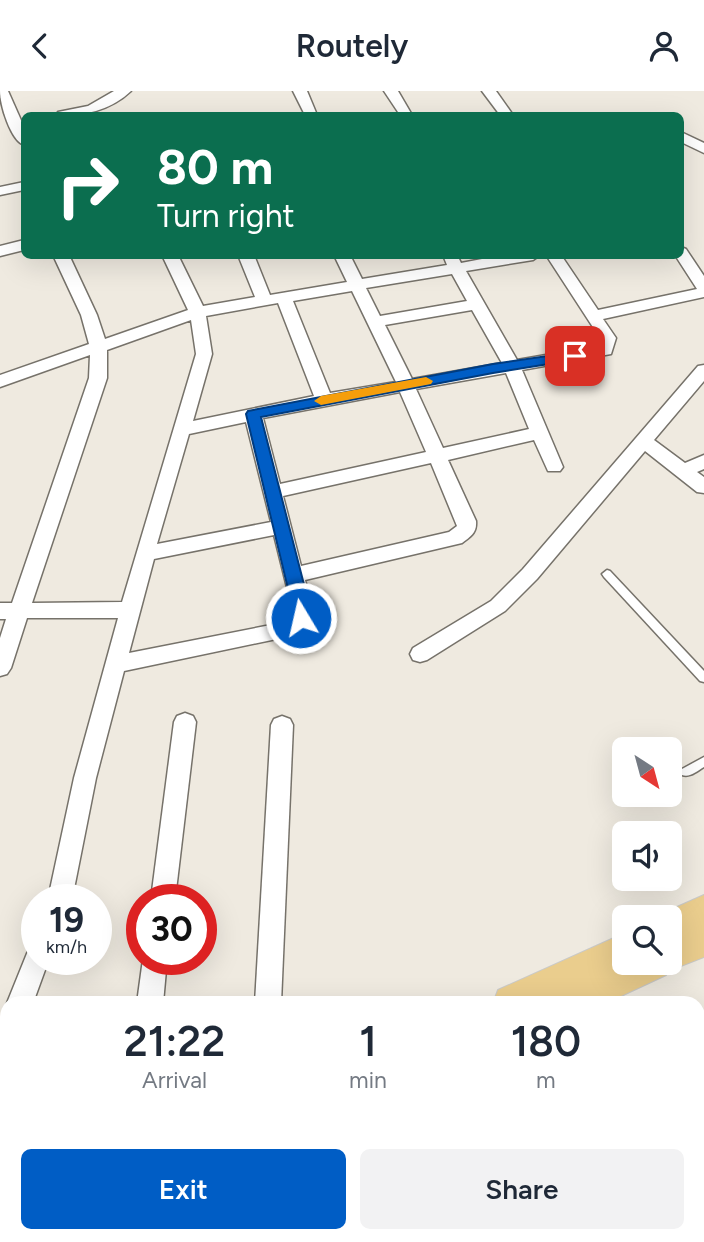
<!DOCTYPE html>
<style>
:root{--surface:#fff;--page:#f2f2f3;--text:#1f2937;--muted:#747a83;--accent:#005dc5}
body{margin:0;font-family:Figtree,sans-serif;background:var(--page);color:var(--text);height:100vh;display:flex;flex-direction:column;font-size:26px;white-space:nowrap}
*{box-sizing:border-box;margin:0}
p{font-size:23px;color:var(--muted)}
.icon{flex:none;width:38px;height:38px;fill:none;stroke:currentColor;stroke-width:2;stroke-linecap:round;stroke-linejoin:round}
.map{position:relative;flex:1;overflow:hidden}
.details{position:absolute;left:0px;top:905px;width:705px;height:247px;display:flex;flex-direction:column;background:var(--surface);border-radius:21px 21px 0 0;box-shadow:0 7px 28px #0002}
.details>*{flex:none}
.guide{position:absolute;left:21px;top:21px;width:663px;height:147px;border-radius:10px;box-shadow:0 7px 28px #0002;background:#0b6e4f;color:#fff;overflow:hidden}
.needle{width:46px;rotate:144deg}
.fabs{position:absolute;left:612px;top:646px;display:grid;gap:14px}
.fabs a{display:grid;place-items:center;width:70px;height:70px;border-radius:10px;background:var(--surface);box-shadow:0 7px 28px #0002;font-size:35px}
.speed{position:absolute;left:21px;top:793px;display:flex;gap:14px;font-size:35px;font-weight:700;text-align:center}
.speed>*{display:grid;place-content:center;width:91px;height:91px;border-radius:50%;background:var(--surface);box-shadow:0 7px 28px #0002;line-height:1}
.speed small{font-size:18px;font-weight:400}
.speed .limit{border:10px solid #d22;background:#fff;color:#111}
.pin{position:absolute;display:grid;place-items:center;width:60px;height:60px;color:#fff;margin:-30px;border-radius:14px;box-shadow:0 4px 10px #0006}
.me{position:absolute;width:77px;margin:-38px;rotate:351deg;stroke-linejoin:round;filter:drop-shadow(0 0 5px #0008)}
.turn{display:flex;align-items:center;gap:24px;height:147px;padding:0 21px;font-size:32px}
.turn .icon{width:91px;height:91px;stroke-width:2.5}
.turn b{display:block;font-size:49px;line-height:60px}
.eta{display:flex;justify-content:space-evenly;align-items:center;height:119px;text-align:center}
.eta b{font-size:42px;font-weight:600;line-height:49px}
.cta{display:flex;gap:14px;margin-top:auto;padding:14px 21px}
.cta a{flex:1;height:80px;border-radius:10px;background:var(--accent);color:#fff;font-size:28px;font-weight:600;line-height:80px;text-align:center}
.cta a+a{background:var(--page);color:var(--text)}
header{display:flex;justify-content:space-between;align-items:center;height:91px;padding:0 21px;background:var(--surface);font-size:32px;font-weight:600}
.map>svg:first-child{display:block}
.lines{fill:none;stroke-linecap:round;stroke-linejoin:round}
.lane-casing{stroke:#76726a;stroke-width:3}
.street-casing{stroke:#76726a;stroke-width:3}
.primary-casing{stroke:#c9c9c8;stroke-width:2}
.lane{fill:#fff;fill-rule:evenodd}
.street{fill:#fff;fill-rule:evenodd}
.primary{fill:#eacd8d;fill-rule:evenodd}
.route{fill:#005dc5;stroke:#003c80;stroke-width:2}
.slow{fill:#f59e0b}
</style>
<header><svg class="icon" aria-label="back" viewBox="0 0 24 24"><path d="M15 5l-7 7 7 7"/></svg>Routely<svg class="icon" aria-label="person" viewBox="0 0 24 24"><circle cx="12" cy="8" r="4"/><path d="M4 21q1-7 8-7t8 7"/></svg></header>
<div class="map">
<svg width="704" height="1151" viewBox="0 0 704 1151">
<rect width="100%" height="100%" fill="#efeae0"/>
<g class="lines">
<defs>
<g id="lane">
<polygon points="607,479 610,480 704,580 704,591 700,590 604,486 602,483"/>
<path d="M704,666V676C697,680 690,687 682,684L680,681L682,678Z"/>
</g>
<g id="street">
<path d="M0,0H8L24,36V54C11,50 0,14 0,0Z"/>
<path d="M114,0H131C111,19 83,26 56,24L58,21L88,15Z"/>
<polygon points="293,0 307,0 317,24 305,24"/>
<polygon points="384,0 398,0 412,24 400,24"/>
<polygon points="482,0 496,0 513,24 500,24"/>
<polygon points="681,41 704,52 704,62 681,51"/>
<polygon points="24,91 24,99 0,104 0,96"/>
<polygon points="24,149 24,159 0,165 0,155"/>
<path d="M681,156L686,158L704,185V206L603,228L616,247L611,263L522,279L563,376L560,380H548L534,349L448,369L476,430C477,442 471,445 462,452L305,489C311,512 318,533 291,545L124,580L96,687L72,808H48L74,687L118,527H27L11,577L7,583L0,585V547L6,528H0V512H12L89,287L90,264L0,296V284L89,253L81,224L53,164H69L97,224L105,248L188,219L162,164H178L203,215L255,206L238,164H254L270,204L347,191L334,164H350L362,188L447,174L443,164H457L461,172L503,164H540L533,169L466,180L517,269L598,255L600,247L546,164H561L598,219L697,198L675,164H681ZM452,183L467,210L380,225L366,197ZM352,200L396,291L330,302L293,210ZM278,212L314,305L193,330L212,263L206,225ZM472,219L502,272L412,288L385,234ZM191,229L196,263L122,511L32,512L107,287V259ZM506,282L529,338L443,357L416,298ZM400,301L426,361L280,393L263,327ZM246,331L271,431L157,453L189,343ZM431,372L457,435L449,441L301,475L283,405ZM274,444L292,517L288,528L281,532L129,562L154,468Z"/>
<polygon points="704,274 704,290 654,349 685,372 704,364 704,378 697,381 704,386 704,402 697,401 645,360 537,488 505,520 427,569 420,571 413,569 410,563 413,557 491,510 523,478 698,275"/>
<polygon points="185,622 193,625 196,631 175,808 151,808 174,631 177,625"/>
<polygon points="282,625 290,628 293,634 281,912 255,912 271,634 274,628"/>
<polygon points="37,856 37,868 49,868 33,912 7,912 28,860"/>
<polygon points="143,868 167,868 163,912 137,912"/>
<polygon points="7,931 7,971 0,974 0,934"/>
<polygon points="274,1144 303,1144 305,1151 277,1151"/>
</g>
<g id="primary">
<polygon points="704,804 704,866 668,880 666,884 606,912 493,912 498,899 625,842 625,872 670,872 670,826 657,825"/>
<rect x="0" y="1022" width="7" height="40"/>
</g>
</defs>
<use href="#lane" class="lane-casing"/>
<use href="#street" class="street-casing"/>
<use href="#primary" class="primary-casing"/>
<use href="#lane" class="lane"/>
<use href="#street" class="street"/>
<use href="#primary" class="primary"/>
</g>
<polygon class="route" points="575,261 582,265 580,268 493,282 261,326 310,517 307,531 296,531 246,323 248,320 493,273"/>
<polygon class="slow" points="426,286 433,290 431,293 321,314 314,310 321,305"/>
</svg>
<div class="fabs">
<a><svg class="needle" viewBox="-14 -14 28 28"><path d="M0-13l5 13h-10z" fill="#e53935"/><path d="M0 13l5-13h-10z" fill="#747a83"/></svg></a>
<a><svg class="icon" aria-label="sound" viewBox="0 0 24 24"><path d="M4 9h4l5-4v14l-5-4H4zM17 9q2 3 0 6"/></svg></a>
<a><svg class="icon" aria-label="search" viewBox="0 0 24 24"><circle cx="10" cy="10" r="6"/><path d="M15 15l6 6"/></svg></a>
</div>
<div class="speed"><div>19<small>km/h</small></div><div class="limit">30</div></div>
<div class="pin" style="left:575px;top:265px;background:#d93025"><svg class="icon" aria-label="arrive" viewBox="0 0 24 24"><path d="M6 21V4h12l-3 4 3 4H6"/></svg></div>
<svg class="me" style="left:301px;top:527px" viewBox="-20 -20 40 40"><circle r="17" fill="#005dc5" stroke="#fff" stroke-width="3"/><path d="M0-11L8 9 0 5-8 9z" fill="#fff"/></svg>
<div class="guide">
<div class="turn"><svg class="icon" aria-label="right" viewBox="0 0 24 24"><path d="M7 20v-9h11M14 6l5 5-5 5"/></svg><div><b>80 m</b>Turn right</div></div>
</div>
<section class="details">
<div class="eta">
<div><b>21:22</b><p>Arrival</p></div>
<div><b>1</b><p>min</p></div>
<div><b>180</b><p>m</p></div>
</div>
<div class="cta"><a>Exit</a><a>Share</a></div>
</section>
</div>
